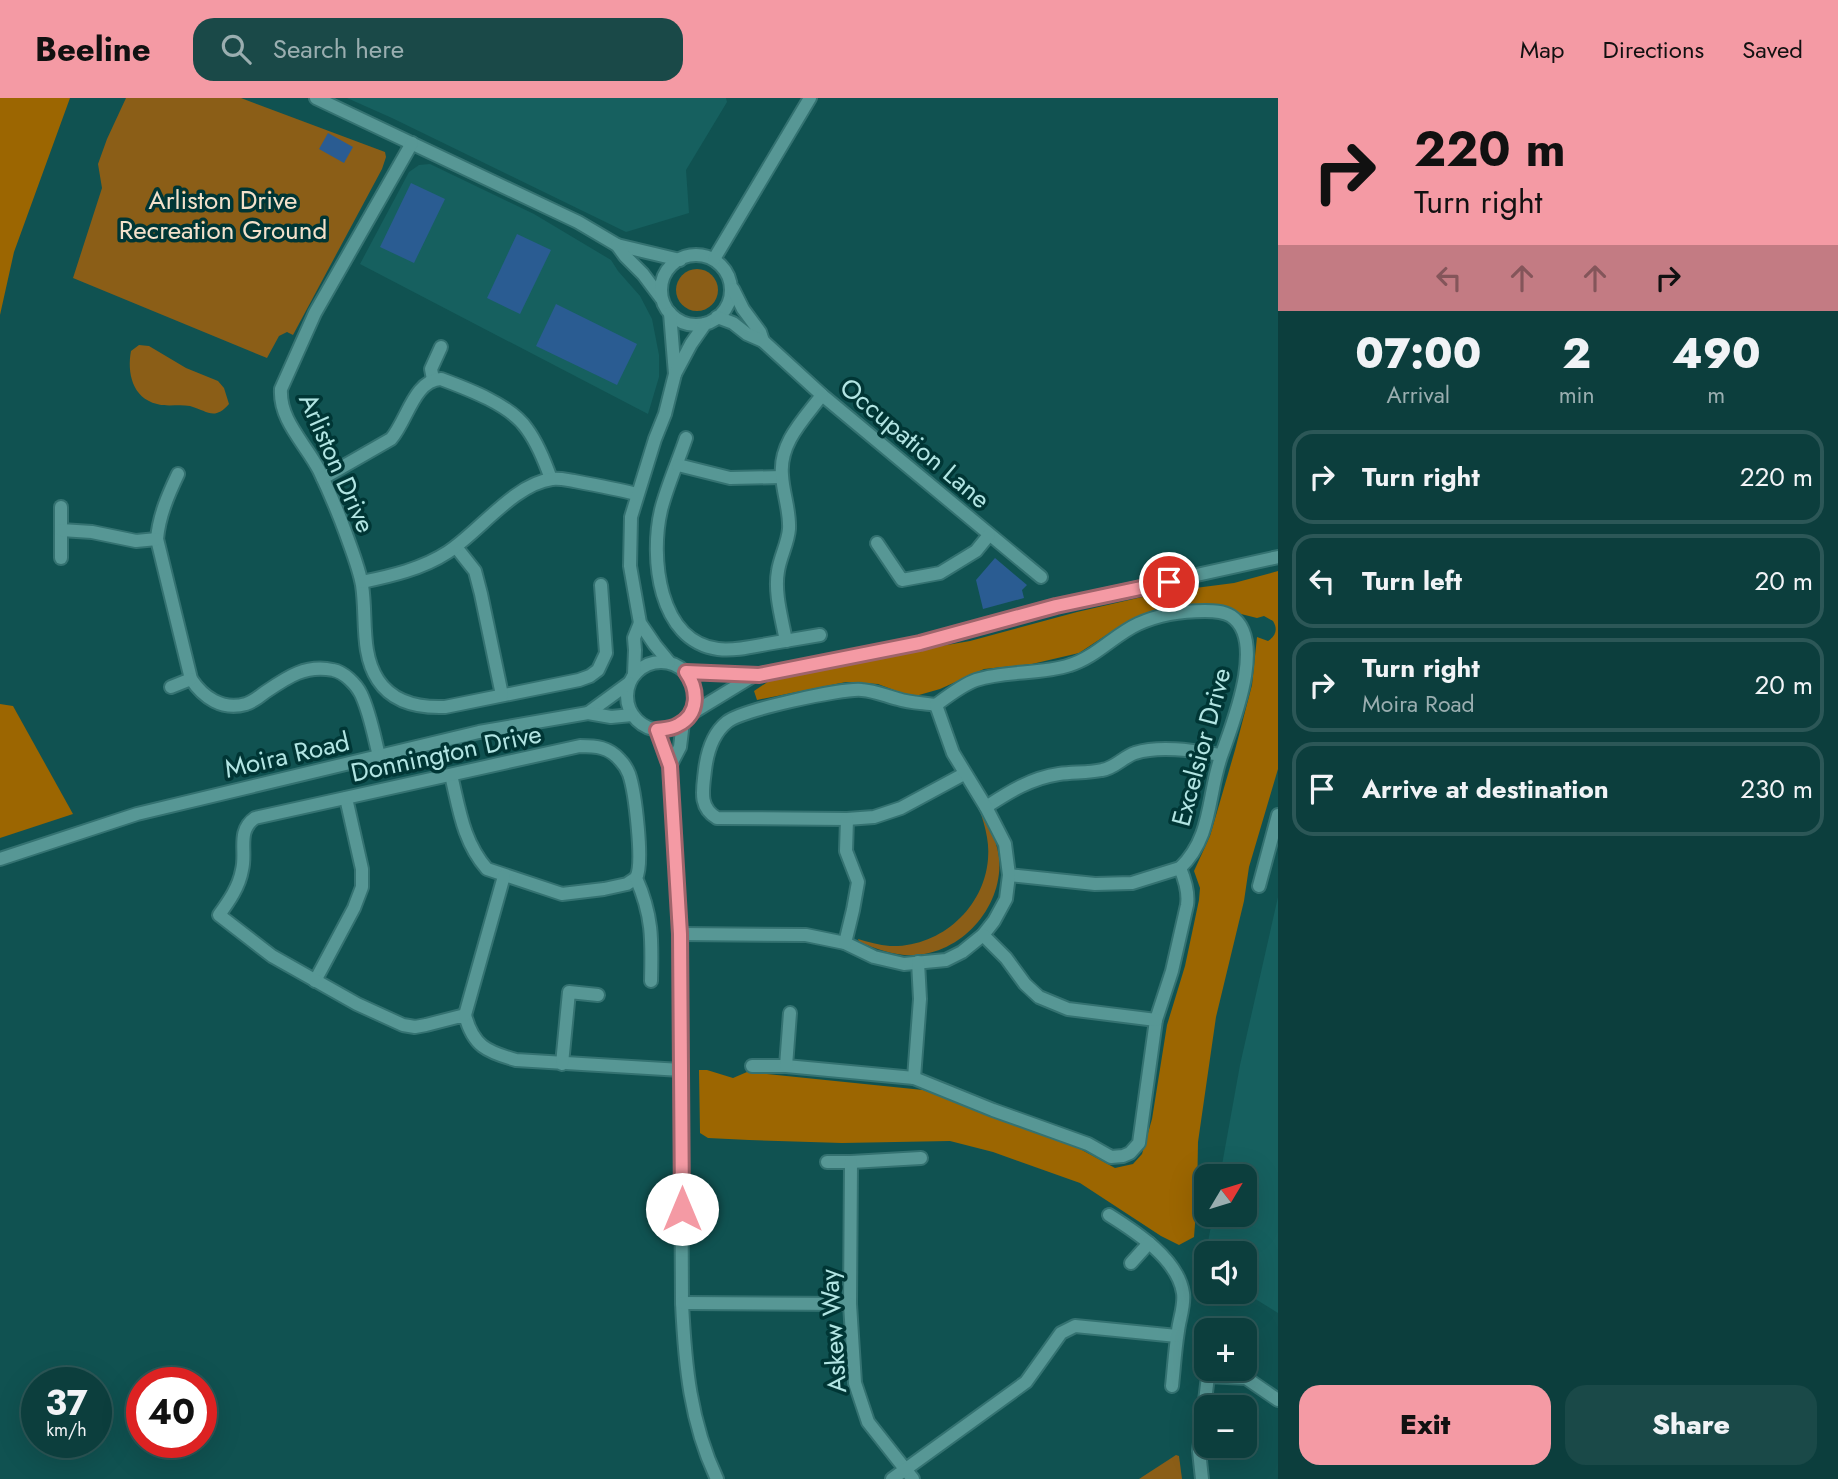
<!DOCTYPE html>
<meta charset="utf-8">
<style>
:root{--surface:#0c3e3d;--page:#1a4948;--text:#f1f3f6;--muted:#9aaeb0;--line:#2c5757;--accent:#f49aa4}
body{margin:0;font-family:Jost,sans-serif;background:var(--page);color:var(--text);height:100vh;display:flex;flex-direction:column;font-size:26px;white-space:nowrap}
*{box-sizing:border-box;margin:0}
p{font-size:23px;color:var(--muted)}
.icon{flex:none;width:38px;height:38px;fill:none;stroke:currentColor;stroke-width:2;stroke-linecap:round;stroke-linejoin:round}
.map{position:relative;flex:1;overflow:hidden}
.sheet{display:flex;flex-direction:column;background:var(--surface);width:560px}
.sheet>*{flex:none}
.guide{background:#f49aa4;color:#111;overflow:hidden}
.needle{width:46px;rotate:52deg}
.tools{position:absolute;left:1194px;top:1066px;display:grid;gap:14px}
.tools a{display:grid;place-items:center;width:63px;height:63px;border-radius:14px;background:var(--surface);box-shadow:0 7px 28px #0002,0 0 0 2px var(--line);font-size:35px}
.speed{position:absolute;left:21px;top:1269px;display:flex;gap:14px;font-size:35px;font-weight:700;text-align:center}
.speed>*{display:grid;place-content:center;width:91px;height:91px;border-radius:50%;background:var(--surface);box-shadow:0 7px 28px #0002,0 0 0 2px var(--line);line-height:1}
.speed small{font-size:18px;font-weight:400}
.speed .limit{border:10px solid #d22;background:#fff;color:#111}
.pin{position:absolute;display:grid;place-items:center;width:60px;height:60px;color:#fff;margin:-30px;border:4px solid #fff;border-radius:50%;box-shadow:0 2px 7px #0007}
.me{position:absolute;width:77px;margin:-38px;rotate:0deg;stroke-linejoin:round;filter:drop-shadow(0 0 5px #0008)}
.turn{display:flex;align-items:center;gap:24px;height:147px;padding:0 21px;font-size:32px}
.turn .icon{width:91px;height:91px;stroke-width:2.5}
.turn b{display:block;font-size:49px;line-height:60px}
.lanes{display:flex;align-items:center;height:66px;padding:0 21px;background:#0003;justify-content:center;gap:35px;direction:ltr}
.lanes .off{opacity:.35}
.eta{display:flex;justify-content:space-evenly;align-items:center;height:119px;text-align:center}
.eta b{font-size:42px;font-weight:800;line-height:49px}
.button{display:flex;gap:14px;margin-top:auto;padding:14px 21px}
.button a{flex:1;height:80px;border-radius:21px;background:var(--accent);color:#111;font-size:28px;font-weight:800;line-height:80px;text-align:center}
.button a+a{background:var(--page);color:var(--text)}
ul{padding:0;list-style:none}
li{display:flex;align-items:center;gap:21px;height:94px;margin:0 14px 10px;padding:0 7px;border:4px solid var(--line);border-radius:21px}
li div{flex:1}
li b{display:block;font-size:26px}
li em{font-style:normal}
header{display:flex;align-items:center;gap:42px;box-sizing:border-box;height:98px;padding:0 35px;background:var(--accent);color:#111}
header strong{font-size:33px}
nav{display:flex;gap:38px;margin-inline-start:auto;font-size:24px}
.search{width:490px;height:63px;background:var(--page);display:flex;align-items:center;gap:18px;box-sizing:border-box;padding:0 24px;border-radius:21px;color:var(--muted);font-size:26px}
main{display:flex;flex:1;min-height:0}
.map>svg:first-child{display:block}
.built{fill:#16605f}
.green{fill:#8b5e17}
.forest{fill:#9c6601}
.building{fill:#2a5c92}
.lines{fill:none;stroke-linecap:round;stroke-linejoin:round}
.minor-casing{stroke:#347271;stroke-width:16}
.minor{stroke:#579795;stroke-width:12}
.route-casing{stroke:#9f646b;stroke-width:18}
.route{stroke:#f49aa4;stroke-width:12}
.labels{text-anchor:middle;stroke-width:7;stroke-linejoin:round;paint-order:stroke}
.park-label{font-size:26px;fill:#f4e1cb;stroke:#003635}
.street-label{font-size:26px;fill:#b2e5e3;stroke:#003635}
</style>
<header>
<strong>Beeline</strong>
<div class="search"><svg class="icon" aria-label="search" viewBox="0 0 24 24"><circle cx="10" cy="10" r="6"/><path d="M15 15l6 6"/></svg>Search here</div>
<nav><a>Map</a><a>Directions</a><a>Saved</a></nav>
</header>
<main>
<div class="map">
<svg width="1278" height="1381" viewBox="0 0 1278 1381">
<rect width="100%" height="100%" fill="#105251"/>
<g class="built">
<polygon points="347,0 726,0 727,4 686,72 689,115 626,134 392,20"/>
<polygon points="430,66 534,116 611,162 618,173 640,198 652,221 659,257 659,279 648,316 360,166 409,74 419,67"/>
<polygon points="1278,799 1278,1215 1244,1194 1244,1155 1206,1155 1213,1117 1244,1116 1244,1078 1220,1078 1240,967"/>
</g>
<g class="green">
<polygon points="126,0 241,0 385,54 386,59 382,71 293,237 287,234 279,238 267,260 73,180 102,90 98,66 107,41"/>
<circle cx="697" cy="192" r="21"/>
<path d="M139,247L149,248L186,270L218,283L224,290L229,306C214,323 208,313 190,308C179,306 167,309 157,306C132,300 127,274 131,253Z"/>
<path d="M977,704C986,721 996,739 999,759C1004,806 965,853 917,857C897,859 877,851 859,844L858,841C868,844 879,847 890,848C939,850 984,811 988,761C990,741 983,722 977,704Z"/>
<polygon points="1176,1357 1179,1358 1182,1381 1139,1381"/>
</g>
<g class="forest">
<polygon points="0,0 70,0 14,154 0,217"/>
<path d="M1278,473V671L1249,769L1244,803L1216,919L1198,1044L1197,1100L1194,1139L1179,1147L1161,1138L1080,1085L993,1054L950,1043L842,1045L749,1042L708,1040L700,1035L699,972H707L733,980L747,974L923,992L1071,1046L1115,1070L1133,1066L1142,1056L1152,1021L1167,927L1185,868L1199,802L1200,790L1194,773L1210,738L1235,652L1252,587L1257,539L1268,543C1276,538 1278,531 1273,523L1264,518L1257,520L1237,515L1224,508H1203L1154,512L1120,528L1079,555L1032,566L984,571L940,591L912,599L878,586L846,584L757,602L754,593L772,581L872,560L970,543L1077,514L1164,494L1234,485Z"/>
<polygon points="0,606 13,608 73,716 0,740"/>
</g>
<g class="building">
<polygon points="328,35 353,49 344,65 319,51"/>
<polygon points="411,85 445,101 414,165 380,149"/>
<polygon points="517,136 551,152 520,216 487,200"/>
<polygon points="556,206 637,246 617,287 536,248"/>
<polygon points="995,460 1027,487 1022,492 1024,500 983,511 976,482"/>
</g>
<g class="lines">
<defs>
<g id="minor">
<polyline points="316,0 578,124 617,147 680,162"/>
<path d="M412,45L315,215L281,291C279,322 305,345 319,372C329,393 338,414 346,436C352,453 359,470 362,487C367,518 360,555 378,582C393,605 419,610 445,609L579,582L590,578L598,572L606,555L601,487"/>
<polyline points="617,147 625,158 643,176 661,200"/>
<circle cx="696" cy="192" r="35"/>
<polyline points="714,161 810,0"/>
<polyline points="733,191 743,211 760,234 763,243"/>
<polyline points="670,215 675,276"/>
<polyline points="717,219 733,225 747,236 763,243 822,297 1041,479"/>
<polyline points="433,281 431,271 441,249"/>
<path d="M686,340C678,364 667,388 661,412C650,459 658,543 718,551C734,553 751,549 767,546C784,543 802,540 820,537"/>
<polyline points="678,367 730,380 782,379"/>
<path d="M178,376C168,397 159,418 157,441L191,581C203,599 222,613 246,606C252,604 259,599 264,595C286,580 305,566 333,572C344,574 356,586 361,596C370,615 374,638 379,658"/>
<path d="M323,380L391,341C407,323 414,282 441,281C468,291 511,307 527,331C538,346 545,364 551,381"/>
<polyline points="61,409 61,460"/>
<polyline points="61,432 92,434 136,443 157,441"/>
<polyline points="877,445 902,482 940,475 976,453 989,437"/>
<polyline points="456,449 475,473 481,496 502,597"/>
<path d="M362,484C391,478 422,471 448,454C479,434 514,386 552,381C560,380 567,382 574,383C595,387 616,391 637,396"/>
<path d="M786,543C782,521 774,495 778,473C780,459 788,445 789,431C790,412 783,396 782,377C779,345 804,321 822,297"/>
<circle cx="661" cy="598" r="34"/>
<polyline points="669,564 655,547 640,525 630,468 631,419 655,341 665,316 675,276 691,246 705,226"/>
<polyline points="686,574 759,577 920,545 1056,508 1278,459"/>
<polyline points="634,576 635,552 634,540 640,525"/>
<polyline points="171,589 191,581"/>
<path d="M936,607C924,605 910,605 898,601C886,598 875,593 862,592C842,590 742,612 727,624C712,636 707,655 705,672C703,691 698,709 717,720L847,721L874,719L901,710L964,676"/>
<polyline points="588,615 629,585"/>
<polyline points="689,617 753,578"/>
<path d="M657,632L670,668L680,836L682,1205C685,1267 690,1324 717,1381"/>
<polyline points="670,668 680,649 683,624"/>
<path d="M451,677C459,710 463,744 487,771L562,796L604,791L627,786L636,780"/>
<path d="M986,709C1009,694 1031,680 1059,676C1073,674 1088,675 1102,672C1115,670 1123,659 1135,655C1161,647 1195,653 1221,657"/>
<polyline points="0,761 137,716 479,634 588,615 611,619 632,617"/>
<polyline points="1009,777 1095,786 1132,785 1180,770"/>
<polyline points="1259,788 1278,717"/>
<path d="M680,836L806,837L845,845L874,859L904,866L946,862L962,854L983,837L994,823L1006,801L1009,777L1005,746L986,709L953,655L936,607C948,598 962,587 976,582C1006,572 1040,577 1070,567C1096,559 1114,537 1138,526C1160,516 1181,513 1205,513C1213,513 1223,513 1231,518C1266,541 1234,622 1223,653C1207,693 1214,738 1180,770C1185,782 1189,794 1187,807L1172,873L1156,922L1139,1045L1130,1055L1123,1058L1111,1059L1088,1046L993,1012L914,980L786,968H752"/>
<polyline points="983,837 1006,860 1025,886 1039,899 1068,911 1156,922"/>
<polyline points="845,845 853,812 858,784 846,753 847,721"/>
<polyline points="315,883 354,810 362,789 362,771 346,700"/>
<path d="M651,883C652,843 653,818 636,780C644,766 635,693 629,676C627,671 624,666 620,662C609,649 596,648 580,648L255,720C236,733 247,754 242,772C239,789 229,803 219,817L272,858L357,906L403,927L415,929L426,927L465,917C473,948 487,954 516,962L681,972"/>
<polyline points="465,917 504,778"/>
<polyline points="562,966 569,894 598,897"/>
<polyline points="786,968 790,915"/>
<polyline points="914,980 920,901 918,864"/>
<polyline points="827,1064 851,1064 921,1060"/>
<polyline points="851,1064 850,1206 855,1285 868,1324 913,1381"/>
<path d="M1109,1117C1136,1134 1178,1161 1183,1195C1185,1207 1179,1222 1178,1233C1175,1251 1174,1270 1172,1288"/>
<polyline points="1131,1165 1149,1145"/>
<polyline points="682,1205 850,1206"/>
<polyline points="892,1381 1026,1284 1061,1235 1075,1228 1177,1238"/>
<polyline points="1202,1381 1199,1353 1208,1278 1246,1280 1278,1302"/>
</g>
</defs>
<use href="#minor" class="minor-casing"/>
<use href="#minor" class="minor"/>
</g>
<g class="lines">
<defs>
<path id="route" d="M682,1111L680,836L670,668L657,632C664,631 672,631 678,627C700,616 698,591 686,574L759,577L920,545L1056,508L1169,484"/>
</defs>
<use href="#route" class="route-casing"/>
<use href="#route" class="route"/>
</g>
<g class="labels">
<g class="park-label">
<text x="223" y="111">Arliston Drive<tspan x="223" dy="30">Recreation Ground</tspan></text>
</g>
<g class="street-label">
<text transform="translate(915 345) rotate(40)" y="9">Occupation Lane</text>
<text transform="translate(337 365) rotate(66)" y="9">Arliston Drive</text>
<text transform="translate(1201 649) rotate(-75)" y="9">Excelsior Drive</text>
<text transform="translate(446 655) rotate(-12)" y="9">Donnington Drive</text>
<text transform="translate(287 657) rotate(-13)" y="9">Moira Road</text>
<text transform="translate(833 1233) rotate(-94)" y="9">Askew Way</text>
</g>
</g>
</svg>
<div class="tools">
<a><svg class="needle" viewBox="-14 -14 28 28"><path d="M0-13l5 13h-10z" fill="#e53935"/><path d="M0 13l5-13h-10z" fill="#9aaeb0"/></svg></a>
<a><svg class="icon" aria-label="sound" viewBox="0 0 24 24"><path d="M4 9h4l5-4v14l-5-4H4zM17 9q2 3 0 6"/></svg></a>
<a>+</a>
<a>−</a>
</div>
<div class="speed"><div>37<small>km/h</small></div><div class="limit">40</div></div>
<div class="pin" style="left:1169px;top:484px;background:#d93025"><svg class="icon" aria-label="arrive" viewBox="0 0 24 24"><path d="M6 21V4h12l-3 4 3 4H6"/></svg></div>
<svg class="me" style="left:682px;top:1111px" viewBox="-20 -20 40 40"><circle r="19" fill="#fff"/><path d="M0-13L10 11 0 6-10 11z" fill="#f49aa4"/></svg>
</div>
<section class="sheet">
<div class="guide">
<div class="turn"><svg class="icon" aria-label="right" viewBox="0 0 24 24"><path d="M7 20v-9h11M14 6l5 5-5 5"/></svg><div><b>220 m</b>Turn right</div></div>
<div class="lanes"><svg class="icon off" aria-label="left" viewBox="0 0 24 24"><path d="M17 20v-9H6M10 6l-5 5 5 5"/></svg><svg class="icon off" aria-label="ahead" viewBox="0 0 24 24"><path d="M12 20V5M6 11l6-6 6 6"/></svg><svg class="icon off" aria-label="ahead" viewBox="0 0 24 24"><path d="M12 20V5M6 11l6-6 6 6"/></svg><svg class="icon" aria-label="right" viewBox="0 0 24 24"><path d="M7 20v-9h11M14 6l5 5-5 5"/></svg></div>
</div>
<div class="eta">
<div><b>07:00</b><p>Arrival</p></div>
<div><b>2</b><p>min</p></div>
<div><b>490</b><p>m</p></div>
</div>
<ul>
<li><svg class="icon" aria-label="right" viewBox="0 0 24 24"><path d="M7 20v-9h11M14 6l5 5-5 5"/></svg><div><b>Turn right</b></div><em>220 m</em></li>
<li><svg class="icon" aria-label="left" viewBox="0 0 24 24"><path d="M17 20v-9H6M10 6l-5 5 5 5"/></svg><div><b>Turn left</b></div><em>20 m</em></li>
<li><svg class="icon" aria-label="right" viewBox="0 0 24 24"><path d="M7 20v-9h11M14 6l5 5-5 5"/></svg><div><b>Turn right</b><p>Moira Road</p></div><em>20 m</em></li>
<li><svg class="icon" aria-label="arrive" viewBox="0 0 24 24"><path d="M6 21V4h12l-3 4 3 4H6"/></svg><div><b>Arrive at destination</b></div><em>230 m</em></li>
</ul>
<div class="button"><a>Exit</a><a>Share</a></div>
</section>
</main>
